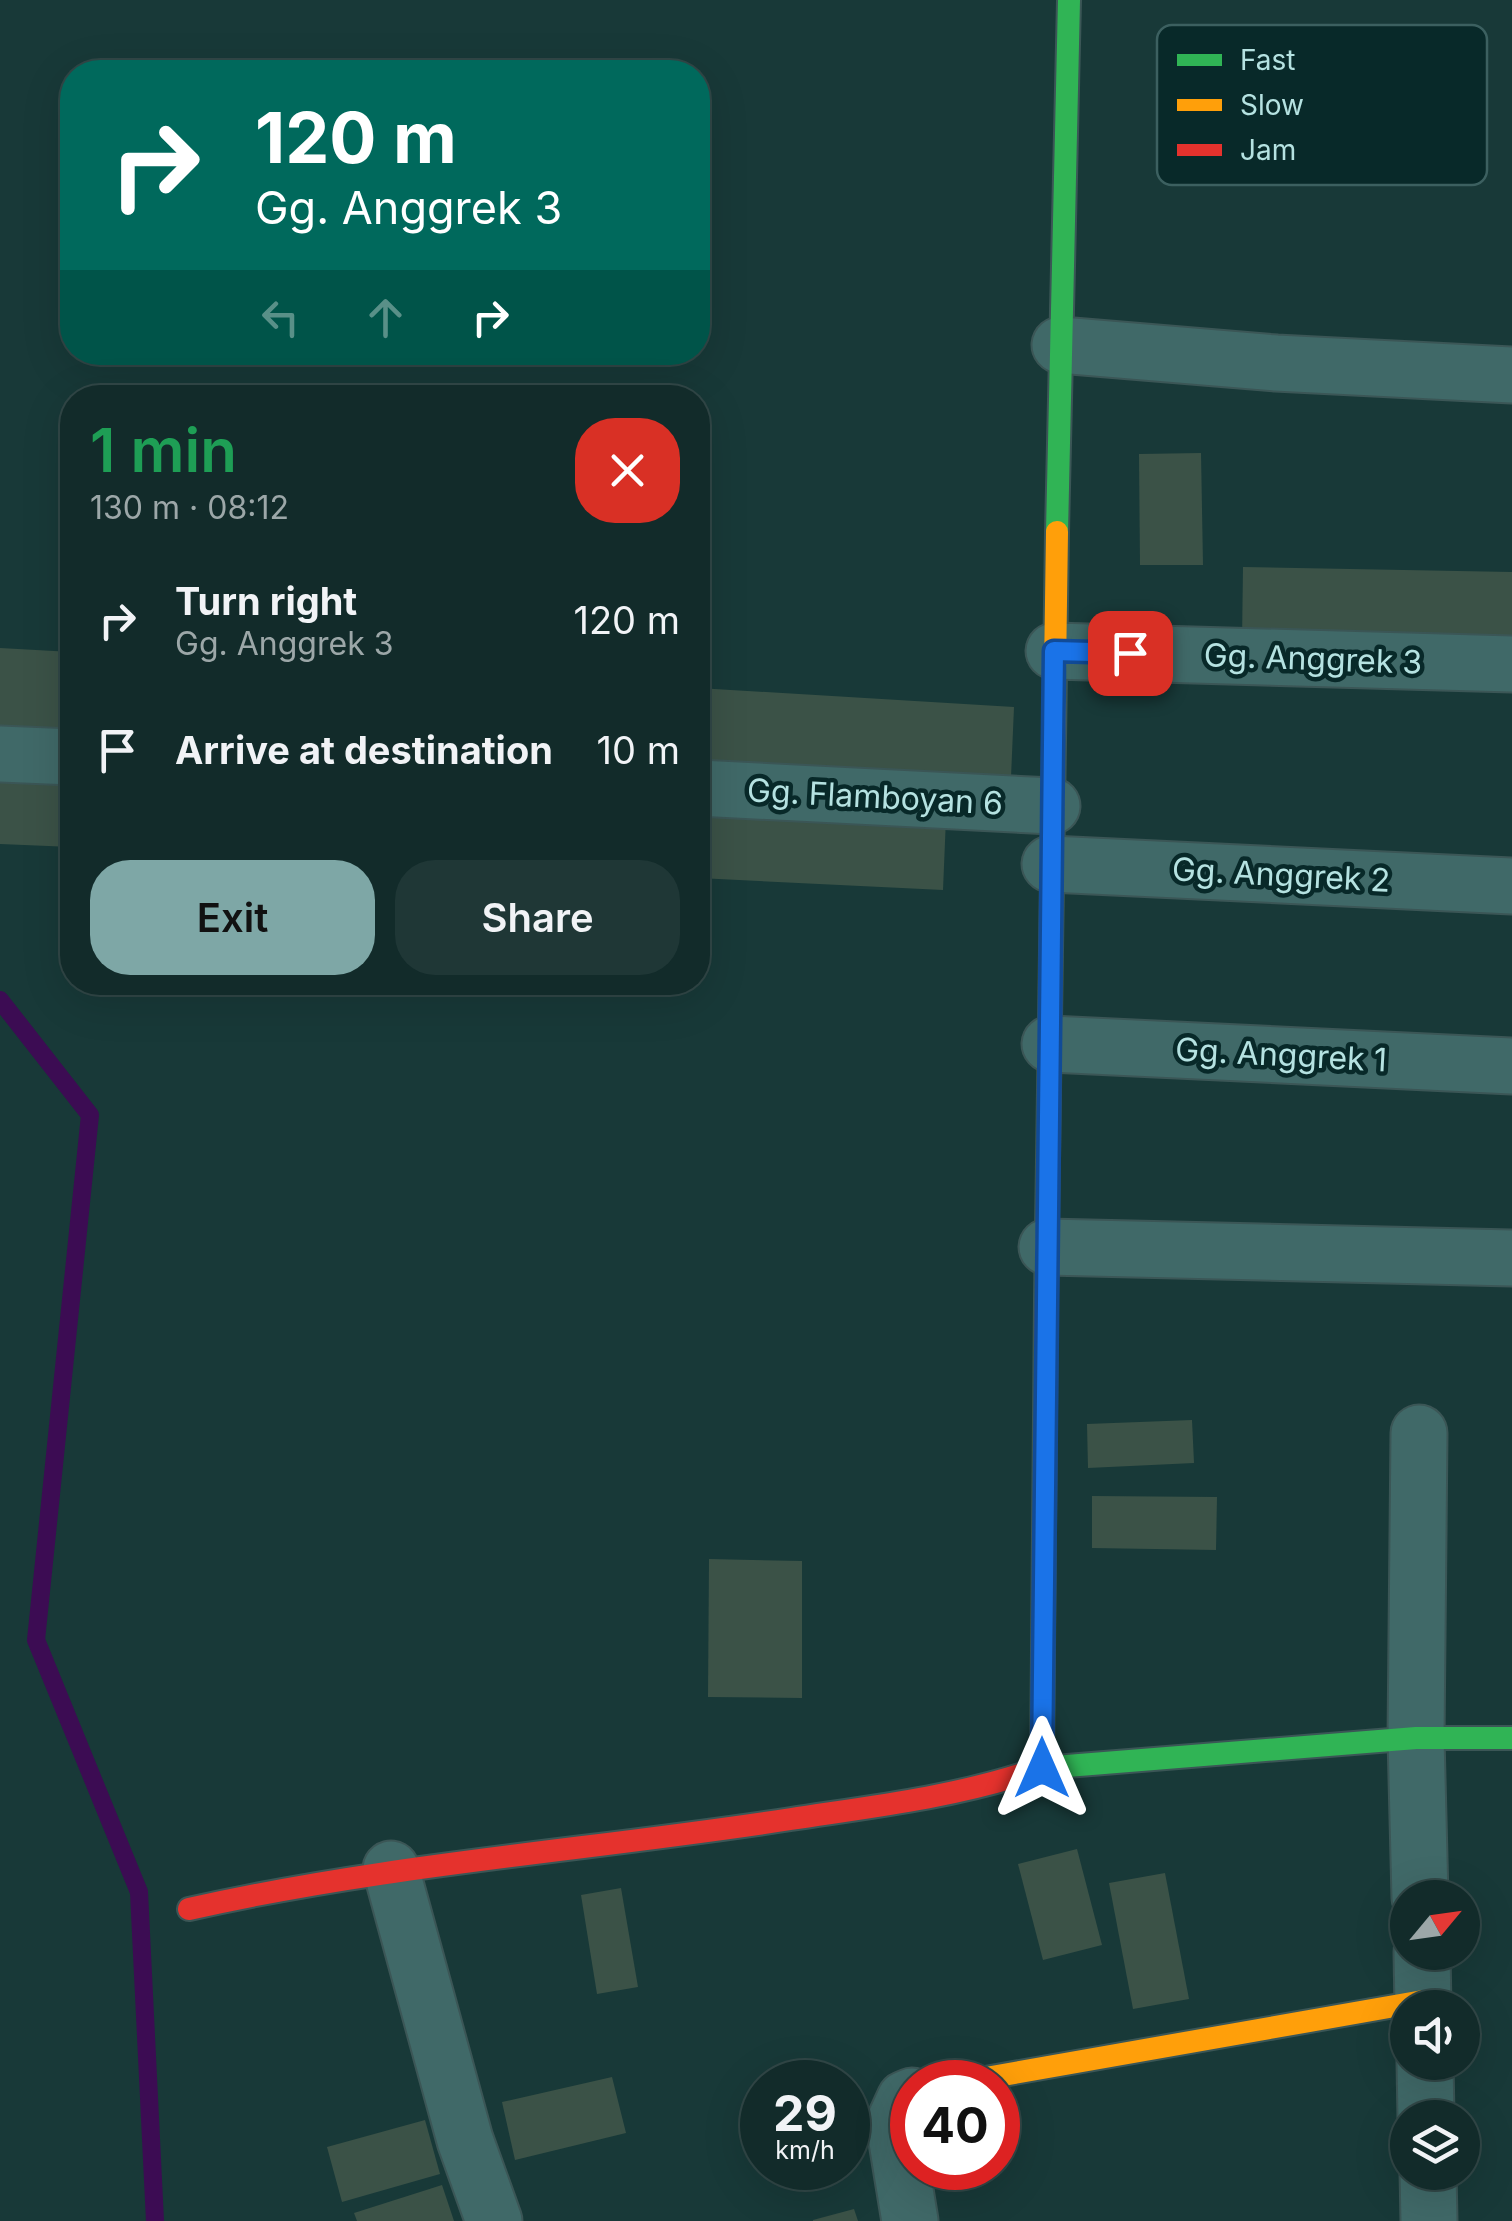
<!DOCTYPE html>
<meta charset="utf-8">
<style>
:root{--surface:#122b2a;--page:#1f3736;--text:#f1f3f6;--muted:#9ca7a8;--line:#314747;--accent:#7ea7a6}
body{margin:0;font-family:Inter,sans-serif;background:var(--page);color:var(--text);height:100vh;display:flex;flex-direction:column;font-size:38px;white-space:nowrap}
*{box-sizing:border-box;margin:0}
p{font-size:32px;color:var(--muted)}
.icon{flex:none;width:55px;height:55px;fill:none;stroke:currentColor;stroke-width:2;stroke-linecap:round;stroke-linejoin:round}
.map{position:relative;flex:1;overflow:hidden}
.details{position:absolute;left:60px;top:385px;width:650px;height:610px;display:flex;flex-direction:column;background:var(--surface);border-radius:40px;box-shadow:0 10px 40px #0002,0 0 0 2px var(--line)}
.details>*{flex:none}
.top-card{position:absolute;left:60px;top:60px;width:650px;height:305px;border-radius:40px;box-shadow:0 10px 40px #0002,0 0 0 2px var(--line);background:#00695c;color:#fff;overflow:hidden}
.needle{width:65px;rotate:61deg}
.buttons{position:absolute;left:1390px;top:1880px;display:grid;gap:20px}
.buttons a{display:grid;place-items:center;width:90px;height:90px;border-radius:50%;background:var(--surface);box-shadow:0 10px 40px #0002,0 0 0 2px var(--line);font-size:50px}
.speed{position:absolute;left:740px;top:2060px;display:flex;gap:20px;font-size:50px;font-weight:700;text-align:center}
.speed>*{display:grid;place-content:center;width:130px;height:130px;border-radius:50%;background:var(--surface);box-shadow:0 10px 40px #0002,0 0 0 2px var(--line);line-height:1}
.speed small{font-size:25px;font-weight:400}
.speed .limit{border:15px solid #d22;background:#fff;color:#111}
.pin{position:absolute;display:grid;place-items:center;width:85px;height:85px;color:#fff;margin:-42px;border-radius:20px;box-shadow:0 5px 15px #0006}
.me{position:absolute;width:110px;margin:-55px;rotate:0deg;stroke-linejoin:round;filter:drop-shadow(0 0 8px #0008)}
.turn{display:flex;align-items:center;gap:35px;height:210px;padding:0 30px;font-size:45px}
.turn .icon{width:130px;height:130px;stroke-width:2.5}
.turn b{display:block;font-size:70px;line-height:85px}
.lanes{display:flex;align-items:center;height:95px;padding:0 30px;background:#0003;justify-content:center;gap:50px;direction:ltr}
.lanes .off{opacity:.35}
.round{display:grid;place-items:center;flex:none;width:105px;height:105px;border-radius:40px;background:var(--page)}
.headline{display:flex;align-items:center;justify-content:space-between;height:170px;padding:0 30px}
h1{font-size:60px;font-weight:600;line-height:75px;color:#1e9e55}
.primary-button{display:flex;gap:20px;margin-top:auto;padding:20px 30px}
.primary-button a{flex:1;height:115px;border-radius:40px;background:var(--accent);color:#111;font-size:40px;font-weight:600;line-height:115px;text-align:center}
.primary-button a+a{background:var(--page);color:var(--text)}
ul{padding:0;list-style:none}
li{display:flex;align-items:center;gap:30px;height:130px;padding:0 30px}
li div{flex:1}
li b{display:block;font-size:38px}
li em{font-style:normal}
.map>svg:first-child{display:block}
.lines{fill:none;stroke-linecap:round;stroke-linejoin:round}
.stream{stroke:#3c0c53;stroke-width:18}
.building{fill:#3b5247}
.street-casing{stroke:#3b5656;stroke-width:59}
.fast-casing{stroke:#3b5656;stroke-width:26}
.slow-casing{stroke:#3b5656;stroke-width:26}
.jam-casing{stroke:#3b5656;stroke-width:26}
.street{stroke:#406968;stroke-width:55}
.fast{stroke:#30b455;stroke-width:22}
.slow{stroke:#ff9f0a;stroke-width:22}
.jam{stroke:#e5322d;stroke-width:22}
.route-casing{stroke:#114b97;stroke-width:25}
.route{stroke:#1a73e8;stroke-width:18}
.labels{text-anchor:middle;stroke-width:9;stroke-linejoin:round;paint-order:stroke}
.street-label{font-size:32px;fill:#b5e2e1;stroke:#082929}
.key{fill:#082929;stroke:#3c6060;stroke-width:2.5}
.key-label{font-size:28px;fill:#b5e2e1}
</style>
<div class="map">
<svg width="1512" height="2221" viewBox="0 0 1512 2221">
<rect width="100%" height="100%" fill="#183938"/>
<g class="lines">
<polyline class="stream" points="0,1000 90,1115 36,1640 139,1892 155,2221"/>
</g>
<g class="building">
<polygon points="1201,453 1203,565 1140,565 1139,454"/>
<polygon points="1243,567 1512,572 1512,646 1242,641"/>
<polygon points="0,648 72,652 72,748 0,743"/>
<polygon points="698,688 1014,707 1010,801 698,783"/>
<polygon points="0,772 72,775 72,847 0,844"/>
<polygon points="698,806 946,818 943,890 698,878"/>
<polygon points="1192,1420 1194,1463 1088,1468 1087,1424"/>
<polygon points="1092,1496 1217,1497 1216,1550 1092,1548"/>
<polygon points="709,1559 802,1561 802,1698 708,1697"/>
<polygon points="1077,1849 1102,1945 1043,1960 1018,1864"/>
<polygon points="1165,1873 1189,1999 1133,2009 1109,1883"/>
<polygon points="621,1888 638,1987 597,1994 581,1895"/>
<polygon points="612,2077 626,2133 515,2160 502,2102"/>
<polygon points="425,2120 440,2174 342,2202 327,2147"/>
<polygon points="442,2185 454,2221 357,2221 354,2213"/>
<polygon points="854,2209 858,2221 813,2221 813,2220"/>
</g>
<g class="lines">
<defs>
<g id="street">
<polyline points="1060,345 1276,363 1512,375"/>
<polyline points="1054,651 1512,664"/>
<polyline points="0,754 72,757"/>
<polyline points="698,788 1052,806"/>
<polyline points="1050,864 1512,886"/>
<polyline points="1050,1044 1512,1066"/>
<polyline points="1047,1247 1512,1258"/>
<polyline points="1419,1433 1416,1738 1420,1898"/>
<polyline points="391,1869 465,2140 494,2221"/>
<polyline points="1422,1952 1423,2008"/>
<polyline points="1425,2062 1426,2118"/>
<polyline points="1428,2172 1429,2221"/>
<polyline points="910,2221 894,2123 905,2099 912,2096"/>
</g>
<g id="fast">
<polyline points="1057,532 1069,0"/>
<polyline points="1023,1774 1042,1768 1416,1738 1512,1738"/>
</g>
<g id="slow">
<polyline points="1046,1299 1057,532"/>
<polyline points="963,2082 1423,2001"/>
</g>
<g id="jam">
<polyline points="1042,1768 1046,1299"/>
<path d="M189,1909C387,1864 591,1850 791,1819C869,1807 948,1798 1023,1774"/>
</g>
</defs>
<use href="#street" class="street-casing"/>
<use href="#fast" class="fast-casing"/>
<use href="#slow" class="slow-casing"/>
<use href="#jam" class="jam-casing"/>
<use href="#street" class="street"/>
<use href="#fast" class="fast"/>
<use href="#slow" class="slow"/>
<use href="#jam" class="jam"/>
</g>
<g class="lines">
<defs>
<polyline id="route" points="1042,1768 1054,651 1130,653"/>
</defs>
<use href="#route" class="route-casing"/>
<use href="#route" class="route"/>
</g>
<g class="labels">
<g class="street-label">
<text transform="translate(1313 659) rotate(2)" y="11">Gg. Anggrek 3</text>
<text transform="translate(875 797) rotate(3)" y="11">Gg. Flamboyan 6</text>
<text transform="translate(1281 875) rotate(3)" y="11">Gg. Anggrek 2</text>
<text transform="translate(1281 1055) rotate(3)" y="11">Gg. Anggrek 1</text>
</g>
</g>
<rect x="1157" y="25" width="330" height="160" rx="15" class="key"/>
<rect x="1177" y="54" width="45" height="12" fill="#30b455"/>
<rect x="1177" y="99" width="45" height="12" fill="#ff9f0a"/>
<rect x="1177" y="144" width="45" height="12" fill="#e5322d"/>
<g class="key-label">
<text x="1240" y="70">Fast</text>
<text x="1240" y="115">Slow</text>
<text x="1240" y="160">Jam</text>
</g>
</svg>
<div class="buttons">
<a><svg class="needle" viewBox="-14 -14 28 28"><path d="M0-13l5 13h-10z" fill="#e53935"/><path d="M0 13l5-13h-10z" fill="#9ca7a8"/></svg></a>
<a><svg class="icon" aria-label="sound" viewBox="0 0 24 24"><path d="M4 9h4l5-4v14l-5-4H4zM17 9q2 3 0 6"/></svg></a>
<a><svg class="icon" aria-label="layers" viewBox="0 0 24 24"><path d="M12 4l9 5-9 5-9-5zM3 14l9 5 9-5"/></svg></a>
</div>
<div class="speed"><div>29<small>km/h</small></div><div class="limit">40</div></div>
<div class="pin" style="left:1130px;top:653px;background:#d93025"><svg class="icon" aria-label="arrive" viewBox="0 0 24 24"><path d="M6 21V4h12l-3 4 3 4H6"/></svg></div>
<svg class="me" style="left:1042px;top:1768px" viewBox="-20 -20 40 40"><path d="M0-17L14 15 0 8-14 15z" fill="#1a73e8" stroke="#fff" stroke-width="4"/></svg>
<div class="top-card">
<div class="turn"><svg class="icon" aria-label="right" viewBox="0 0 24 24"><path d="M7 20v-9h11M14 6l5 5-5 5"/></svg><div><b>120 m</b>Gg. Anggrek 3</div></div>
<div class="lanes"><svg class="icon off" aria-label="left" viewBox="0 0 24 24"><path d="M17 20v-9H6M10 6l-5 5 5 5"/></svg><svg class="icon off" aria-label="ahead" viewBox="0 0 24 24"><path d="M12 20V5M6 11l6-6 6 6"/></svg><svg class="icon" aria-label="right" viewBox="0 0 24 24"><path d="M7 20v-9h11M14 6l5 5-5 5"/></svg></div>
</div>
<section class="details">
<div class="headline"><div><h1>1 min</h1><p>130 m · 08:12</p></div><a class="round" style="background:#d93025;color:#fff"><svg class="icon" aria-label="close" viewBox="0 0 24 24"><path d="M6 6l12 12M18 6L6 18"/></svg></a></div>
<ul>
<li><svg class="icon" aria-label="right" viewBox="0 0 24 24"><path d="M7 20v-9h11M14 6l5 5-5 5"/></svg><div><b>Turn right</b><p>Gg. Anggrek 3</p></div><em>120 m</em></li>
<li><svg class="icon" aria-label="arrive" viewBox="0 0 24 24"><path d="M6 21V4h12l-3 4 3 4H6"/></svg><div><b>Arrive at destination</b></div><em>10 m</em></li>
</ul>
<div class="primary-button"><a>Exit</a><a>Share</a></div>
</section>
</div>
